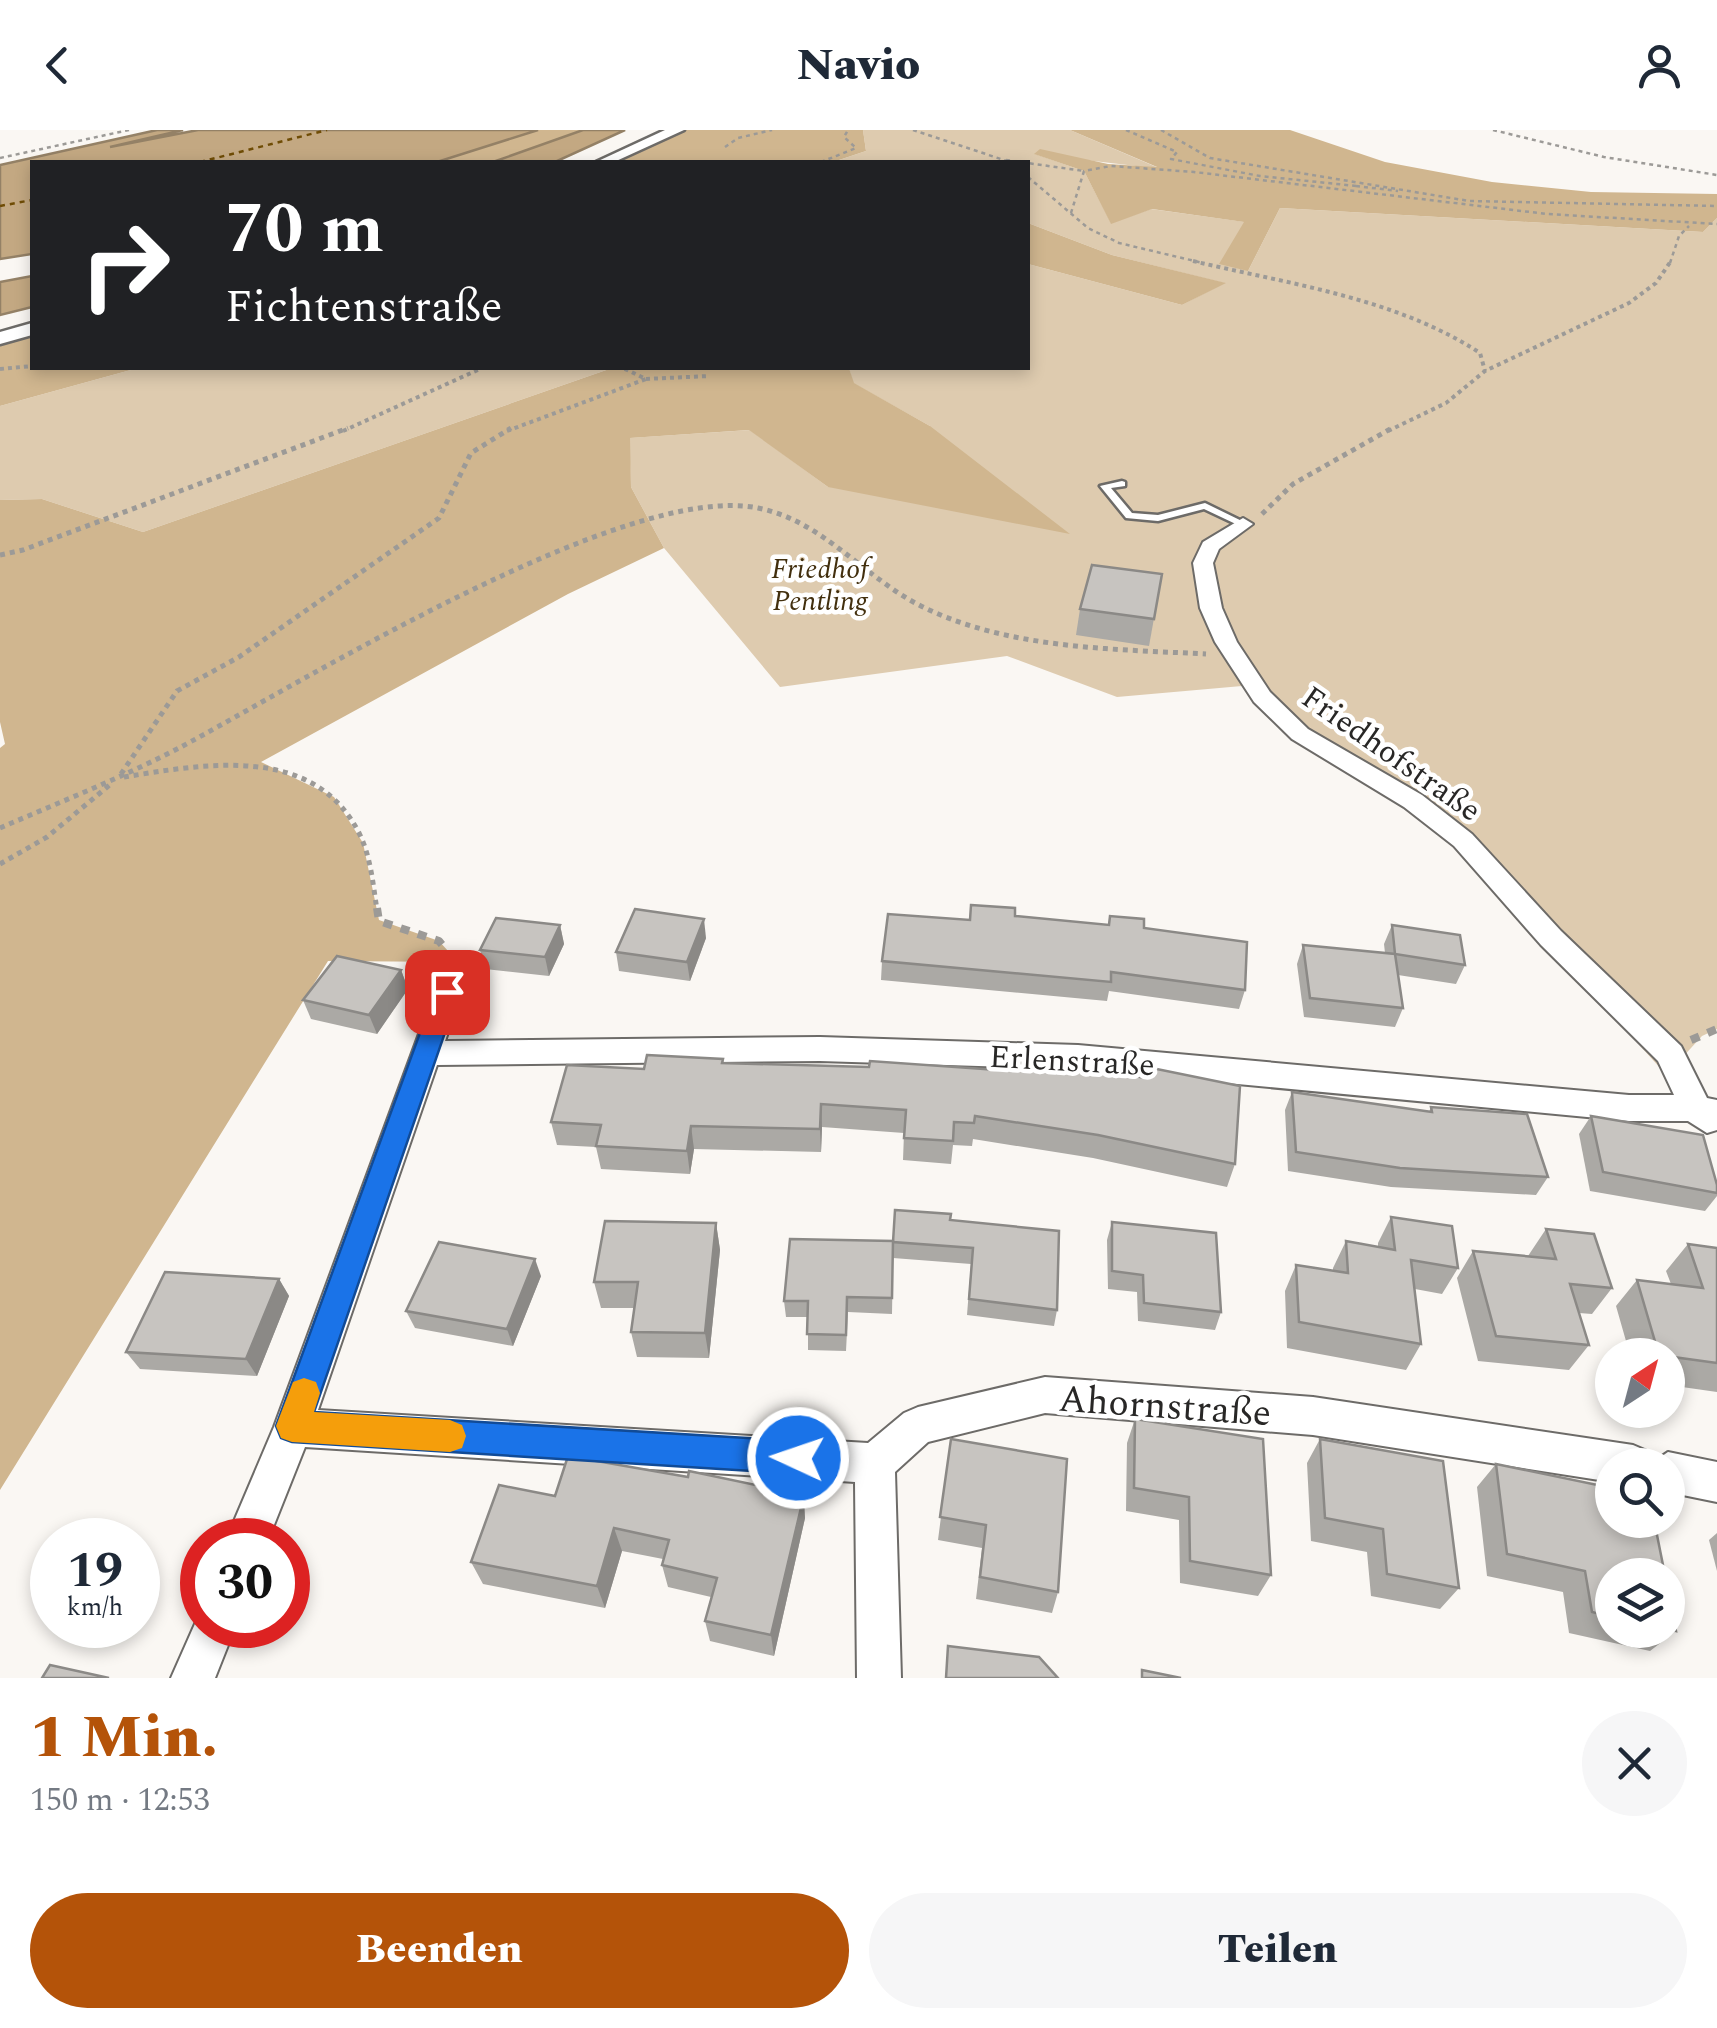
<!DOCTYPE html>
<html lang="de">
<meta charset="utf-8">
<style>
:root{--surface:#fff;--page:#f6f6f7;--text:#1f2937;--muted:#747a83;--accent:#b45309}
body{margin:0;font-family:Spectral,serif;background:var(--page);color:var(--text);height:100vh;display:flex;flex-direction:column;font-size:38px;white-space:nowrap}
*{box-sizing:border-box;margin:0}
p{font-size:32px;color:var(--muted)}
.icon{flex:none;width:55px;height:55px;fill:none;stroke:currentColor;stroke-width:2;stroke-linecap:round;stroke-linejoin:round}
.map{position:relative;height:1548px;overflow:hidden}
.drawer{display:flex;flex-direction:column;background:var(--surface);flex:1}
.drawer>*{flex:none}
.banner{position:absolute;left:30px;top:30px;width:1000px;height:210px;border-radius:0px;box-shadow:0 5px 15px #0003;background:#202124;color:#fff;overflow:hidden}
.needle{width:65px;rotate:36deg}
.buttons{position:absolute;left:1595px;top:1208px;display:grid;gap:20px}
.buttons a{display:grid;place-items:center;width:90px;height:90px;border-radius:50%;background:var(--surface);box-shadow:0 5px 15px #0003;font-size:50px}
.speed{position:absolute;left:30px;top:1388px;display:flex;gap:20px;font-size:50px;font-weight:700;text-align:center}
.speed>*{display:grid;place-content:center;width:130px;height:130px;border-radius:50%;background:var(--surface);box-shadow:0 5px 15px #0003;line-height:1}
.speed small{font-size:25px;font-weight:400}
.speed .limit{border:15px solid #d22;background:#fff;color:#111}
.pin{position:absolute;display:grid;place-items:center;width:85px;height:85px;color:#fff;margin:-42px;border-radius:20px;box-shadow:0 5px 15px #0006}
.me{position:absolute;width:110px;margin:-55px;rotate:273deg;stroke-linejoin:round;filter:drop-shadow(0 0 8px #0008)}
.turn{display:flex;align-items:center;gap:35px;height:210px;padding:0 30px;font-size:45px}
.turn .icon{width:130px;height:130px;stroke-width:2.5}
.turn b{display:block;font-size:70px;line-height:85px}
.round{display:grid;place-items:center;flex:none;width:105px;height:105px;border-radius:52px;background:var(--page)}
.head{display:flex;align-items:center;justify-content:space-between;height:170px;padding:0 30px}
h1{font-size:60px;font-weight:800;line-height:75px;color:var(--accent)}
.action{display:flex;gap:20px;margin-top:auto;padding:20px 30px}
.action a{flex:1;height:115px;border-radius:60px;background:var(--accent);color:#fff;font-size:40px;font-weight:800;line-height:115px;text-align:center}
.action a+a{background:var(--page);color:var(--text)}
header{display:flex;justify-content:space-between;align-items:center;height:130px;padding:0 30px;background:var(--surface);font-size:45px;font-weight:800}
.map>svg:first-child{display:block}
.green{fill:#decbaf}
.forest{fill:#d0b68f}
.water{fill:#c3a882;stroke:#948166;stroke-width:2.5}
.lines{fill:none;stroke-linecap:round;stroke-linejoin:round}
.ferry{stroke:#6f4c05;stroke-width:2.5;stroke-dasharray:5 5;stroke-linecap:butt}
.service-casing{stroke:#6d6b68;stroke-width:5}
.minor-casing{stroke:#6d6b68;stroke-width:4}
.tertiary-casing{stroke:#6d6b68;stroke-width:5}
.path-far3{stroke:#9c9a97;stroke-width:2.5;stroke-dasharray:4 4;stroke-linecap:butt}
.path-far2{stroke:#9c9a97;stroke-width:4;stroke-dasharray:4 4;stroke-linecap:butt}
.path-far1{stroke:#9c9a97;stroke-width:5;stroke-dasharray:5 5;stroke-linecap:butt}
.path{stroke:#9c9a97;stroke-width:8;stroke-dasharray:9 9;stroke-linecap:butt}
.service{fill:#fff;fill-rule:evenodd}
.minor{fill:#fff;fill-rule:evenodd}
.tertiary{fill:#fff;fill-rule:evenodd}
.wall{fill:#aba9a5}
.shaded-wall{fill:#8b8986}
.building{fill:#c7c4c0;stroke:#8b8986;stroke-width:2.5}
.route{fill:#1a73e8;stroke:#114b97;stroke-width:2.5}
.slow{fill:#f59e0b}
.labels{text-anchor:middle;stroke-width:9;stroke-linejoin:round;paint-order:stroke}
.far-park-label{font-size:28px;font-style:italic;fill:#422f0e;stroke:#fff}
.street-label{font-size:32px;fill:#282726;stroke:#fff}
.near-street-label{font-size:38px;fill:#282726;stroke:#fff}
</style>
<header><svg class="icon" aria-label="back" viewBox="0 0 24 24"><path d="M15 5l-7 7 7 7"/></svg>Navio<svg class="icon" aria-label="person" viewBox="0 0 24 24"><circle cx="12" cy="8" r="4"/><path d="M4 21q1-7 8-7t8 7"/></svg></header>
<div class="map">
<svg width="1717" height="1548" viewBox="0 0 1717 1548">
<rect width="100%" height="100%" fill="#faf7f3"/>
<g class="green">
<polygon points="863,0 1070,0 1161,39 1035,24 1084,41 1111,93 1151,79 1245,92 1248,141 1280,78 1703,102 1717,88 1717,899 1702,906 1680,930 1696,978 1442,695 1301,609 1242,556 1117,567 1007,526 780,557 664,418 631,357 629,308 750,300 828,357 930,296 853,253 849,238 1028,238 1028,134 1182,175 1224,153 1112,125 1028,93 1028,32 833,32 866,21"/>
<polygon points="138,238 612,238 143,402 42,369 0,370 0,276"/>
</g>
<g class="forest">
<polygon points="538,0 583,0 493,32 437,32"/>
<polygon points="677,0 863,0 866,21 833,32 603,32"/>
<polygon points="1070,0 1290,0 1385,32 1492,52 1591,62 1717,64 1717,88 1703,102 1280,78 1248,141 1219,134 1244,92 1152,79 1111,94 1084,41 1034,24 1040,19 1108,34 1157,37"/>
<polygon points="1028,93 1112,125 1226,153 1182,175 1028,134"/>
<polygon points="32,199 32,238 138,238 0,276 0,208"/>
<polygon points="612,238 849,238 854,253 930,296 1070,404 828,357 749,300 630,308 631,357 664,418 568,464 261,632 334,667 363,713 379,790 439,811 458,832 328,831 0,1360 0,618 5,614 0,592 0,370 42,369 143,402"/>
</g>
<g class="water">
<polygon points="157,0 183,0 110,17 198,0 538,0 437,32 32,32 32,124 0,129 0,35"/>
<polygon points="583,0 625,0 555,32 493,32"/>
<polygon points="32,146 32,177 0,185 0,152"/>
</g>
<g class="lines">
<g class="ferry">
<polyline points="200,32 327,0"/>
<polyline points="0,76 32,70"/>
</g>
<defs>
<polygon id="service" points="1122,351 1125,352 1125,356 1111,358 1132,383 1158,385 1205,373 1248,394 1240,396 1204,379 1158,391 1126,388 1100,356"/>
<g id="minor">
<polygon points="1243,388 1253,394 1219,419 1213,433 1222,478 1237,512 1270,562 1308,599 1422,665 1472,704 1561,801 1681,916 1707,968 1717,970 1717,1000 1707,1003 1688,991 1629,991 1078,939 820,931 437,935 318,1280 868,1313 904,1283 918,1277 1045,1247 1313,1267 1633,1315 1647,1321 1652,1333 1668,1322 1717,1332 1717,1372 1668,1362 1668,1335 1612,1335 1612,1352 1313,1305 1045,1283 928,1312 895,1342 901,1548 857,1548 855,1352 305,1317 268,1410 226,1410 274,1297 448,825 458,822 468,825 472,832 445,911 820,907 1078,915 1629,965 1674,965 1658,931 1541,815 1454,716 1404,677 1292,609 1254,572 1215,512 1200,478 1193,433 1203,412"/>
<polygon points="202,1478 202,1495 236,1495 215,1548 171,1548"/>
</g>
<g id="tertiary">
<polygon points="665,0 684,0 614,32 596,32"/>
<polygon points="32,193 32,205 0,214 0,202"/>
</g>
</defs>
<use href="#service" class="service-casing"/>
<use href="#minor" class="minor-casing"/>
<use href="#tertiary" class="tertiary-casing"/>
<g class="path-far3">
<polyline points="913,0 1010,32"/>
<polyline points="1126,0 1177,22 1171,29 1260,46 1356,56"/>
<polyline points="1161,0 1210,28 1469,71 1717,76"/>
<polyline points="1493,0 1604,27 1717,45"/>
<polyline points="725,17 738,8 772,0"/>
<polyline points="0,28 129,0"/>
<polyline points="1006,30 1084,41"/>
<polyline points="821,32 856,18 844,7 848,0"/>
<polyline points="1028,47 1088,98 1119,113 1203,133"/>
<polyline points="1356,56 1398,61"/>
<polyline points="1071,83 1084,41 1111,36 1194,42 1547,84 1717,94"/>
<polyline points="1670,133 1679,106 1689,96"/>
</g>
<g class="path-far2">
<path d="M1193,131C1289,154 1396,168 1480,223L1485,241"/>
<polyline points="0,239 32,236"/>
<polyline points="646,249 709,246"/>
<polyline points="343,301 482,238"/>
<polyline points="507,301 646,249 623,238"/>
<polyline points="1388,301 1446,273 1485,241 1629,173 1656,153 1671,131"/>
</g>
<g class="path-far1">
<polyline points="1262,384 1293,354 1392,298"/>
<polyline points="0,425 23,420 348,298"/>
<polyline points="121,644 177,561 239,527 439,388 471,323 511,298"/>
<path d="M124,647C205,634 315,613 360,705C371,728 373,755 377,780"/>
<path d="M0,698C60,672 121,648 179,618C303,552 626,351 758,378C824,391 866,450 925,478C1011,519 1112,519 1206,524"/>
<polyline points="0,734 47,707 112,653"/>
</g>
<g class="path">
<polyline points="377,778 379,791 439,811 443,816"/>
<polyline points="1691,910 1717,899"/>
</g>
<use href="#service" class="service"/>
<use href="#minor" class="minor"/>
<use href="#tertiary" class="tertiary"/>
</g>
<g class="wall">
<polygon points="1162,444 1149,516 1076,505 1080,479"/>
<polygon points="1015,786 1108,795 1110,786 1144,798 1245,860 1239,879 1109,861 1107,871 881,850 882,831 970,790"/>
<polygon points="560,795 564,814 549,846 485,839 480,820"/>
<polygon points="1392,795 1465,835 1456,854 1398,845 1403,878 1395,897 1304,887 1297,834 1303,815 1385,823 1384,814"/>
<polygon points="706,808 690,851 619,841 616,822"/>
<polygon points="401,840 408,859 377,904 311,889 303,870"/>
<polygon points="723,929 724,933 1011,941 1145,948 1147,937 1235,1034 1227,1057 1093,1028 973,1009 972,1016 953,1015 951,1034 903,1030 904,1003 822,997 821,1022 694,1019 690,1044 601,1039 596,1017 557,1015 551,992 644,939"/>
<polygon points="1292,962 1429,982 1431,977 1548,1047 1536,1065 1391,1057 1288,1041 1285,980"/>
<polygon points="1591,986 1717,1055 1717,1066 1705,1081 1590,1061 1579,1004"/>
<polygon points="1391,1087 1458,1138 1442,1164 1415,1159 1421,1214 1406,1240 1287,1218 1285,1161 1296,1135 1333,1141 1333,1138 1346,1111 1378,1117 1378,1113"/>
<polygon points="950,1090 1057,1180 1054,1196 967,1185 971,1134 893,1128 892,1184 848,1182 846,1221 808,1220 808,1187 786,1187 784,1171 893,1111"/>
<polygon points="1112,1092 1221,1182 1215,1200 1138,1191 1137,1162 1108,1159 1107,1110"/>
<polygon points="716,1093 720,1120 709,1228 637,1227 631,1202 635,1178 601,1178 594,1152"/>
<polygon points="1546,1099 1612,1158 1592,1184 1579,1183 1589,1215 1569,1240 1478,1231 1457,1148 1473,1121 1528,1126"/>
<polygon points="1688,1114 1717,1118 1717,1262 1668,1255 1668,1225 1630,1225 1616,1176 1637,1150 1671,1154 1666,1141"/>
<polygon points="541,1146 513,1216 415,1198 406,1181"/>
<polygon points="279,1149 289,1166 257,1246 140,1239 126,1222"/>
<polygon points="1135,1289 1271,1445 1258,1466 1180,1453 1179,1390 1126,1381 1127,1313"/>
<polygon points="951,1309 1058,1462 1052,1483 976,1469 982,1418 938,1410"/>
<polygon points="1320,1309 1459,1458 1440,1479 1371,1466 1367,1422 1311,1411 1307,1333"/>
<polygon points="1496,1334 1612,1445 1612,1500 1668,1500 1668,1457 1676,1501 1650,1521 1569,1503 1563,1462 1487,1446 1477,1357"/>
<polygon points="555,1366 805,1388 774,1526 710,1511 705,1491 711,1467 668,1457 662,1435 663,1429 622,1421 605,1478 483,1454 471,1432"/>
<polygon points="1717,1403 1717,1441 1709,1410"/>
</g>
<g class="shaded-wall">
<polygon points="704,789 706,808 690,851 687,832"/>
<polygon points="560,795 564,814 549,846 545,827"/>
<polygon points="401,840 408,859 377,904 369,885"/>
<polygon points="821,974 822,997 821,1022 820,999"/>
<polygon points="691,996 694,1019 690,1044 687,1021"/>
<polygon points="716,1093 720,1120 709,1228 705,1203"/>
<polygon points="535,1129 541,1146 513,1216 507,1199"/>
<polygon points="279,1149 289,1166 257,1246 246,1229"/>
<polygon points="804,1365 805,1388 774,1526 771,1505"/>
<polygon points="614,1398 622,1421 605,1478 597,1456"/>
</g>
<g class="building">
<polygon points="1092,435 1162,444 1154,489 1080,479"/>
<polygon points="971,775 1015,778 1015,786 1109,795 1110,786 1144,789 1144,798 1247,812 1245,860 1111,842 1111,852 882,831 888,784 970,790"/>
<polygon points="635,779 704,789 687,832 616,822"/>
<polygon points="496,788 560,795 545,827 480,820"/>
<polygon points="1392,795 1460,805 1465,835 1395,824"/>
<polygon points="1303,815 1395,824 1403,878 1310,868"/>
<polygon points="337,826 401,840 369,885 303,870"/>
<polygon points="647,925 723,929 722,933 869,937 870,931 1011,941 1013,926 1146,948 1147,937 1240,956 1235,1034 1098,1005 975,986 974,993 954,992 953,1011 904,1008 906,980 821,974 820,999 691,996 687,1021 596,1016 601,995 551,992 567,935 644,939"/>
<polygon points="1292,962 1432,982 1431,977 1527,984 1548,1047 1400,1038 1296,1022"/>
<polygon points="1591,986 1703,1005 1717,1055 1717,1063 1603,1042"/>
<polygon points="895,1080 951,1084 950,1090 1059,1101 1057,1180 969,1169 973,1118 893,1112"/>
<polygon points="1391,1087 1452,1096 1458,1138 1411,1130 1421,1214 1299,1192 1296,1135 1348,1143 1346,1111 1395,1120"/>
<polygon points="605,1091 716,1093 705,1203 631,1202 638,1152 594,1152"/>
<polygon points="1112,1092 1216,1103 1221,1182 1144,1173 1143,1145 1112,1141"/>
<polygon points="1546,1099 1594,1104 1612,1158 1570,1154 1589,1215 1496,1206 1473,1121 1556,1129"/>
<polygon points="790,1109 893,1111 892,1168 847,1167 846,1205 807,1204 808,1171 784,1171"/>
<polygon points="439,1112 535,1129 507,1199 406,1181"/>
<polygon points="1688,1114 1717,1118 1717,1233 1659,1225 1637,1150 1703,1158"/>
<polygon points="165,1142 279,1149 246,1229 126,1222"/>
<polygon points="1135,1289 1263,1309 1271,1445 1190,1431 1189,1367 1134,1358"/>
<polygon points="951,1309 1067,1329 1058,1462 980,1447 986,1395 940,1387"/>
<polygon points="1320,1309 1443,1331 1459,1458 1387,1444 1383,1399 1325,1388"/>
<polygon points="568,1326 688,1347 689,1341 804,1365 771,1505 705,1491 717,1448 662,1435 669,1410 614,1398 597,1456 471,1432 499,1355 555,1366"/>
<polygon points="1496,1334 1612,1358 1612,1390 1654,1390 1665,1445 1612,1445 1612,1487 1592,1482 1585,1441 1507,1424"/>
<polygon points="1668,1457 1676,1501 1668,1499"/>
<polygon points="948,1516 1039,1527 1058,1548 946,1548"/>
<polygon points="50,1535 109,1548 42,1548"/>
<polygon points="1142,1540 1181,1548 1142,1548"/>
</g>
<polygon class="route" points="447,853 455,856 459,862 314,1282 798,1311 809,1316 814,1328 809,1339 798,1344 292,1312 281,1308 276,1296 435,862 438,856"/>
<polygon class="slow" points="304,1248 316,1252 320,1263 314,1282 450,1290 462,1295 466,1306 462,1318 450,1322 292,1312 281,1308 276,1296 293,1252"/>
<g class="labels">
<g class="far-park-label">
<text x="820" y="448">Friedhof<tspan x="820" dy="32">Pentling</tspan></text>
</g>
<g class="street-label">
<text transform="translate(1392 623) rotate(35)" y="11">Friedhofstraße</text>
<text transform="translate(1072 930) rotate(3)" y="11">Erlenstraße</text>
</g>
<g class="near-street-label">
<text transform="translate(1165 1275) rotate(4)" y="13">Ahornstraße</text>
</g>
</g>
</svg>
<div class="buttons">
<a><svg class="needle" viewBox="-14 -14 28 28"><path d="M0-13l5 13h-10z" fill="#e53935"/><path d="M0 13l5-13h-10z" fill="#747a83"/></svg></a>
<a><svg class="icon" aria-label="search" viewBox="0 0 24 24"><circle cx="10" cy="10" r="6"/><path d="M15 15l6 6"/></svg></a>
<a><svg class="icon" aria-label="layers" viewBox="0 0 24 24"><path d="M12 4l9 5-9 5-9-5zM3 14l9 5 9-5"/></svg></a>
</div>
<div class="speed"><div>19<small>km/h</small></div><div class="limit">30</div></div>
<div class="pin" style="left:447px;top:862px;background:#d93025"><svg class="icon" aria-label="arrive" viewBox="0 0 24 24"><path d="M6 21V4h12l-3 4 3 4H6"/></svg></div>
<svg class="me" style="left:798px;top:1328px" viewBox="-20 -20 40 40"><circle r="17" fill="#1a73e8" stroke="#fff" stroke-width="3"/><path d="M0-11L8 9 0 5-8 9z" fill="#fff"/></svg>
<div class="banner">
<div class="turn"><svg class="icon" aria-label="right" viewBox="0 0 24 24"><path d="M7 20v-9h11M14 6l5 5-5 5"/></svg><div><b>70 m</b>Fichtenstraße</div></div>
</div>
</div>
<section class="drawer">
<div class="head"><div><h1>1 Min.</h1><p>150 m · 12:53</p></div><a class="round"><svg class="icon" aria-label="close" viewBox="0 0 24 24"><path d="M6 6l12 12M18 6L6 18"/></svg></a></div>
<div class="action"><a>Beenden</a><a>Teilen</a></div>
</section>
